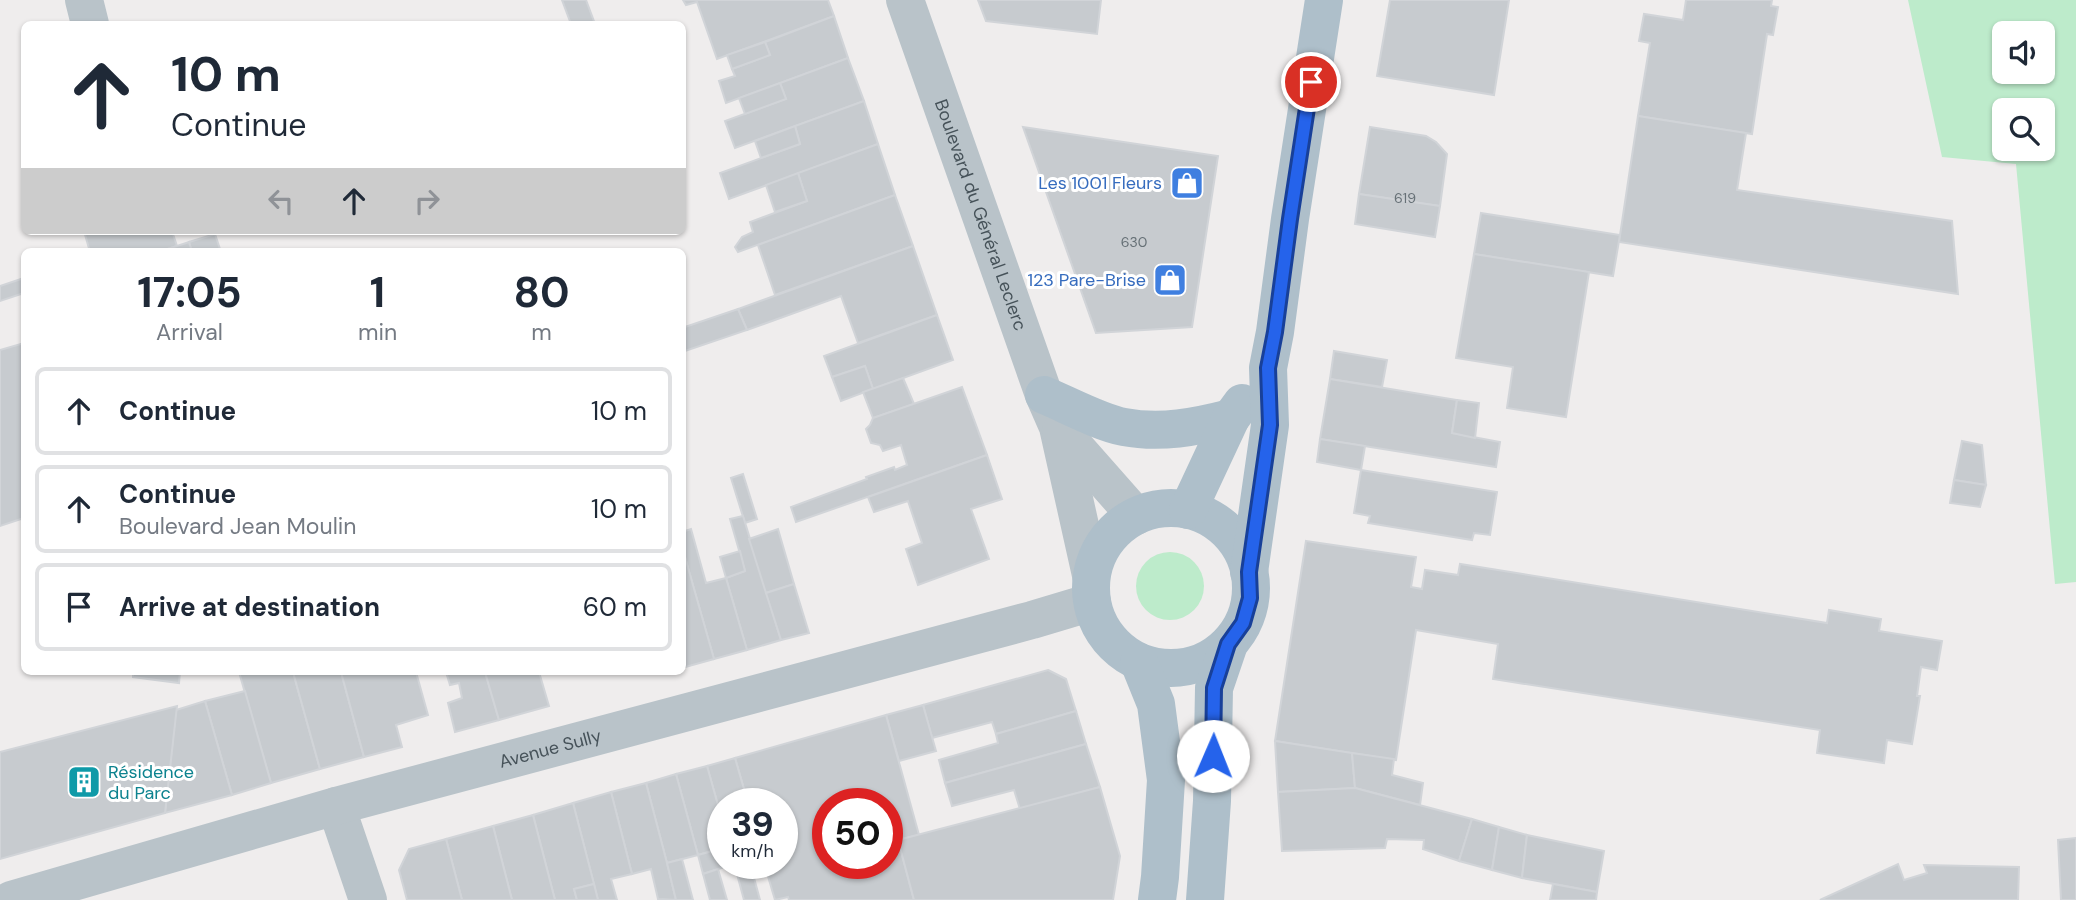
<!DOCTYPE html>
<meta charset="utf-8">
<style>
:root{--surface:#fff;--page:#f2f2f3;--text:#1f2937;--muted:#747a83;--line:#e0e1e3}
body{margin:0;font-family:"DM Sans",sans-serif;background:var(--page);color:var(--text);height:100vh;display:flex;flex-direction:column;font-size:26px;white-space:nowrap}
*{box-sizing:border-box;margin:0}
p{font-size:23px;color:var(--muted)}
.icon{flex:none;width:38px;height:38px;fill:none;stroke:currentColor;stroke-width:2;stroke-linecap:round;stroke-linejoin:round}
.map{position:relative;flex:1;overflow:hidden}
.panel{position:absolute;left:21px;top:248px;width:665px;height:427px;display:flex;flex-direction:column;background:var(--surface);border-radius:10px;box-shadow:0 2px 5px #0004}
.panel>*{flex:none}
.guide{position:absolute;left:21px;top:21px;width:665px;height:214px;border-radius:10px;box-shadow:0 2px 5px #0004;background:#fff;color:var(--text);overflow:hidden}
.controls{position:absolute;left:1992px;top:21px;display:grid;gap:14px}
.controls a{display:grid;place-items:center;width:63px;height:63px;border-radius:10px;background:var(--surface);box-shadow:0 2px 5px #0004;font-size:35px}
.speed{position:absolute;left:707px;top:788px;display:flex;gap:14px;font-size:35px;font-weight:700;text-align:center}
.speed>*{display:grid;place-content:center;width:91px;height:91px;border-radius:50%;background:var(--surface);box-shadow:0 2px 5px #0004;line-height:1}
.speed small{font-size:18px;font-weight:400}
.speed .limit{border:10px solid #d22;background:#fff;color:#111}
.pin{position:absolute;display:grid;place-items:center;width:60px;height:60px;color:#fff;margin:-30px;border:4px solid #fff;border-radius:50%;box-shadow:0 2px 7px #0007}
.me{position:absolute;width:77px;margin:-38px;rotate:1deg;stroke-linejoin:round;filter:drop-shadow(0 0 5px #0008)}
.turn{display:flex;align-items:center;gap:24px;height:147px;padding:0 35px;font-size:32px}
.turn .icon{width:91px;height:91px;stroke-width:2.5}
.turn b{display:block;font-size:49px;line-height:60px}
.lanes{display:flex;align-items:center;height:66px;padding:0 35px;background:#0003;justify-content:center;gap:35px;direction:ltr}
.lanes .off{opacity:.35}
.eta{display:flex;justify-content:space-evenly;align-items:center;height:119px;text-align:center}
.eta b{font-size:42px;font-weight:700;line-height:49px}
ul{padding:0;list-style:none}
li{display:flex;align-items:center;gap:21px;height:88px;margin:0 14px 10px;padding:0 21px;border:4px solid var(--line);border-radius:10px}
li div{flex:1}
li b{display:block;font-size:26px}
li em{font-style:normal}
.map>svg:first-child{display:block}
.green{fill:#bdebcb;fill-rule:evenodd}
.building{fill:#c7cbcf;stroke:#d1d4d8;stroke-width:2;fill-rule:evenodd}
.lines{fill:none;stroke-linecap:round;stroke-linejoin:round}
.minor{stroke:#b9c3c9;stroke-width:38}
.major{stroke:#aebfca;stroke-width:38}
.route-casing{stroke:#184099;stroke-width:18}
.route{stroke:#2563eb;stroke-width:12}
.labels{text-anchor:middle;stroke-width:6;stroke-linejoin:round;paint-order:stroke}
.number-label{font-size:14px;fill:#667076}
.shop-label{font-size:18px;fill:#366cbe;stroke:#fff;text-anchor:end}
.street-label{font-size:18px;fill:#465259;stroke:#fff}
.culture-label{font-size:18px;fill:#0d838f;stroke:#fff;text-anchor:start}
</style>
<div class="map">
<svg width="2076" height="900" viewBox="0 0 2076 900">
<rect width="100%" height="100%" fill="#efeded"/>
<g class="green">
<path d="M1908,0H2076V582L2055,584L2016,164L1942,157ZM2042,33V72H2004V33ZM2004,110H2042V149H2004Z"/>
<circle cx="1170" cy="586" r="34"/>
</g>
<g class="building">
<polygon points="562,0 586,0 595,24 571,24"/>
<polygon points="683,0 828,0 834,16 717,59 697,2 686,5"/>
<polygon points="978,0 1101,0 1097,34 986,21"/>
<polygon points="1390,0 1509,0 1494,95 1377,76"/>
<polygon points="1686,0 1772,0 1771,6 1778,7 1773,35 1767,34 1752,134 1638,116 1650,43 1639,41 1644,14 1683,20"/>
<polygon points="834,16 848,58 726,103 719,81 735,76 732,69 770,55 765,42"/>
<polygon points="765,42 770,55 732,69 727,55"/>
<polygon points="848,58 864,101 735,148 725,121 786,99 780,83"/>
<polygon points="780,83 786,99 745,114 739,98"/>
<polygon points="864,101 878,144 729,199 720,173 800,144 795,126"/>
<polygon points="1638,116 1746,133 1737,190 1952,221 1958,294 1619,242"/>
<polygon points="795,126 800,144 761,158 755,141"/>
<polygon points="1023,127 1218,156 1192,327 1096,333"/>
<polygon points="1370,127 1426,136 1436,142 1447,154 1440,206 1359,194"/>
<polygon points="878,144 895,195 738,252 735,247 742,237 753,232 750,222 807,201 798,173"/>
<polygon points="798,173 807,201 775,212 766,185"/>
<polygon points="1359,194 1440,206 1435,237 1355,224"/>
<polygon points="895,195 913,246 775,295 758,245"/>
<polygon points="1481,213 1620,235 1613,276 1474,254"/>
<polygon points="84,231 172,231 177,246 158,252 90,252"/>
<polygon points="215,234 221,252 192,252 189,242"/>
<polygon points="189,242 192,252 169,252 168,249"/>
<polygon points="913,246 937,315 858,343 841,296 747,330 738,309"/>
<polygon points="1474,254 1589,272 1566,417 1507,408 1513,367 1456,358"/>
<polygon points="24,278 24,293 0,301 0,286"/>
<polygon points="738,309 747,330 685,351 682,343 682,328"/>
<polygon points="937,315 953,360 873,389 865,366 832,377 824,356"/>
<polygon points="24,343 24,518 0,526 0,350"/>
<polygon points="1334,351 1387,360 1382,387 1330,379"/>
<polygon points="865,366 873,389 841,401 832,377"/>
<polygon points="903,378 914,404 873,418 863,392"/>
<polygon points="1330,379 1457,400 1452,433 1500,442 1496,467 1320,439"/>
<polygon points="962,387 987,455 796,522 791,507 867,479 866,477 894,467 895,470 907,465 901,445 883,451 880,445 871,443 866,429 870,425 873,418"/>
<polygon points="1457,400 1479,403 1475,438 1452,433"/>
<polygon points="1320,439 1365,446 1361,470 1317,462"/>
<polygon points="1962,441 1982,445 1986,485 1954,480"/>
<polygon points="987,455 1002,499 971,509 989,559 918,585 906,549 922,543 908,501 874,512 868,497"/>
<polygon points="1361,470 1497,492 1490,535 1474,533 1472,540 1368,523 1370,516 1354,513"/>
<polygon points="743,474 757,519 745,523 731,478"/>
<polygon points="1954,480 1986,485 1980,507 1950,503"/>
<polygon points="743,516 781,640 747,650 726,578 745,571 730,519"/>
<polygon points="691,529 706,583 726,578 747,650 714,659 682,547 682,532"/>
<polygon points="778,529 794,584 766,593 749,539"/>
<polygon points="1306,541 1416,557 1411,587 1422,589 1425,570 1458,575 1460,564 1827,623 1829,610 1881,619 1879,631 1942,641 1937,670 1921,667 1917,696 1920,696 1912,744 1887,740 1884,763 1817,753 1820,730 1493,679 1498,644 1416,630 1396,760 1275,741"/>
<polygon points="740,551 745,571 726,578 720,557"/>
<polygon points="682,557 685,557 714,659 682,668"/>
<polygon points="794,584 809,633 781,640 766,593"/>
<polygon points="1048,670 1066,679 1076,711 996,734 992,722 932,738 923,705"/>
<polygon points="133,672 180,672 179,683 133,677"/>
<polygon points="239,672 293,672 320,769 271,783"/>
<polygon points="293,672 341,672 364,757 320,769"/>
<polygon points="341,672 416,672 428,715 396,725 402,747 364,757"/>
<polygon points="446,672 485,672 499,720 455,732 448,703 462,698 459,683 450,685"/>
<polygon points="485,672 539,672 549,706 499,720"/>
<polygon points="245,691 271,783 232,795 205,701"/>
<polygon points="205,701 232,795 165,813 176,710"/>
<polygon points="923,705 936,751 899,761 886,715"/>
<polygon points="177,706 165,813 0,859 0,752"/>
<polygon points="1076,711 1086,744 945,783 939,760 998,743 996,734"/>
<path d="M886,715L919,835L898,840L914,900H789L788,897L775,900L764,863H782V803H748L735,758ZM828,803H887V863H828Z"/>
<polygon points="1275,741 1352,753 1355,788 1278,792"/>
<polygon points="1086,744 1100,787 1020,809 1014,790 952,806 945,783"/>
<polygon points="1352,753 1394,759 1392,775 1423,783 1420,805 1355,788"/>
<polygon points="735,758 748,803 723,803 723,823 707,766"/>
<polygon points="707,766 723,823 723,848 698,855 676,774"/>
<polygon points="676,774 698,855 667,863 646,783"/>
<polygon points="646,783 667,863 676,900 658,899 651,869 632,874 611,792"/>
<polygon points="1100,787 1120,856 1113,900 914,900 898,840"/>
<polygon points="1355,788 1472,819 1459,861 1423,849 1424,840 1387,839 1385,848 1282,851 1278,792"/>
<polygon points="611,792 632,874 611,879 617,900 598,900 573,803"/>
<polygon points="573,803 594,884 574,889 577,900 555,900 533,815"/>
<polygon points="533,815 555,900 512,900 493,826"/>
<polygon points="1472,819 1499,827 1492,870 1459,861"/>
<polygon points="493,826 512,900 462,900 446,839"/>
<polygon points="1499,827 1527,835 1522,878 1492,870"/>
<polygon points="1527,835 1604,851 1597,892 1522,878"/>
<polygon points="2076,838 2076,900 2061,900 2058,840"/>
<polygon points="446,839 462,900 407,900 399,870 409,849"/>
<polygon points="723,848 723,863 734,863 734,864 703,874 698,855"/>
<polygon points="682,859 693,900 676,900 667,863"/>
<polygon points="734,863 750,863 760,900 744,900"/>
<polygon points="1898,864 1904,880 1927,873 1924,865 2019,867 2018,900 1820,900"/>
<polygon points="718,869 727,900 710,900 703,874"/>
<polygon points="594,884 598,900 577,900 574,889"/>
<polygon points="1553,884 1597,892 1596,900 1550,900"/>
</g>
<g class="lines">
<g class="minor">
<polyline points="84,0 90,24"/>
<path id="s1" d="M905,0L1044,395L1058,427L1091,575"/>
<polyline points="1061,431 1136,516"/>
<polyline points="336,806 368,900"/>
<path id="s2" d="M11,900L336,806L1032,620L1092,602"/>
</g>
<g class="major">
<path d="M1044,395C1066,404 1101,423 1124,427C1161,434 1196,427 1231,418"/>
<circle cx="1171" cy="588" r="80"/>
<polyline points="1188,510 1231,418 1242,403"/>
<polyline points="1249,572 1270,425 1268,368 1275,332 1290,219 1324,0"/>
<polyline points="1139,662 1156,704 1166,780 1160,877 1157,900"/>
<polyline points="1205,900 1212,801 1214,688 1229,644"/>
</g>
</g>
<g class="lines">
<defs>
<polyline id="route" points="1213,756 1214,688 1228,644 1243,623 1250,598 1249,572 1270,425 1268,368 1275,332 1290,219 1311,82"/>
</defs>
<use href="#route" class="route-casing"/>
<use href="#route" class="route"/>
</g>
<defs>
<symbol id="shop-square" viewBox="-11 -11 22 22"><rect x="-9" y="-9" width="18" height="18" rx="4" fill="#3f7fe0" stroke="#fff"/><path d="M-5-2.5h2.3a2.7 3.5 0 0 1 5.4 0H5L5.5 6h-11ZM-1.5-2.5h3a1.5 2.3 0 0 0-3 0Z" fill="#fff"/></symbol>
<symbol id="building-square" viewBox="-11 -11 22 22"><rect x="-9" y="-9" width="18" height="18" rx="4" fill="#0f9aa8" stroke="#fff"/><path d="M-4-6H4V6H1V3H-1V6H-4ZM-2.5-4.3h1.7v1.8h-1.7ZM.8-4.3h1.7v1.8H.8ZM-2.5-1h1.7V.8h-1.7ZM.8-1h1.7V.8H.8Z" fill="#fff"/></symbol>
</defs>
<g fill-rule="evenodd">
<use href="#shop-square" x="1168" y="164" width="38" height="38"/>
<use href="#shop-square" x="1151" y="261" width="38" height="38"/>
<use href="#building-square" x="65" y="763" width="38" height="38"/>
</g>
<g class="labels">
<g class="number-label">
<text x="1405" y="203">619</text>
<text x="1134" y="247">630</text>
</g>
<g class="shop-label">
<text x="1162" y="189">Les 1001 Fleurs</text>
<text x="1146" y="286">123 Pare-Brise</text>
</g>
<g class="street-label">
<text dy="6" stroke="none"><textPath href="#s1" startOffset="228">Boulevard du Général Leclerc</textPath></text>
<text dy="6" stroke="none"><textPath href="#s2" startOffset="560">Avenue Sully</textPath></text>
</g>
<g class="culture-label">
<text x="108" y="778">Résidence<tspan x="108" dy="21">du Parc</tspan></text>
</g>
</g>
</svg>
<div class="controls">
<a><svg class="icon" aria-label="sound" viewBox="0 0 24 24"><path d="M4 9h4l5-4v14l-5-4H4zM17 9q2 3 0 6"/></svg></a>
<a><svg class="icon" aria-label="search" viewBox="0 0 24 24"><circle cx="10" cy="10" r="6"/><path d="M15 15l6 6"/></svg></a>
</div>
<div class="speed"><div>39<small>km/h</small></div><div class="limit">50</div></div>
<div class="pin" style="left:1311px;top:82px;background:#d93025"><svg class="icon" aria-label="arrive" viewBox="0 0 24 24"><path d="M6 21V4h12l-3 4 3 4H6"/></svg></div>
<svg class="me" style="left:1213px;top:756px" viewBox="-20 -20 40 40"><circle r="19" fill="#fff"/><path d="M0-13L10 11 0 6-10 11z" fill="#2563eb"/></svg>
<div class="guide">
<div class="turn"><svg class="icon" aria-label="ahead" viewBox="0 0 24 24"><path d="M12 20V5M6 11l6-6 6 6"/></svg><div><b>10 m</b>Continue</div></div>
<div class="lanes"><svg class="icon off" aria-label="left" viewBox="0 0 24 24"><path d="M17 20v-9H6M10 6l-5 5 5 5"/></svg><svg class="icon" aria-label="ahead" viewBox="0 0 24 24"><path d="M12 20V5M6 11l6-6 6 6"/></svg><svg class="icon off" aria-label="right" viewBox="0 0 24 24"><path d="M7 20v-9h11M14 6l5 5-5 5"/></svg></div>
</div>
<section class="panel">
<div class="eta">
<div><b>17:05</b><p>Arrival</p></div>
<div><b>1</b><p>min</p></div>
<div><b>80</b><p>m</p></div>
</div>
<ul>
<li><svg class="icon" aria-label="ahead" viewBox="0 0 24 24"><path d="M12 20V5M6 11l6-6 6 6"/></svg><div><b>Continue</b></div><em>10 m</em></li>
<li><svg class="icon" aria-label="ahead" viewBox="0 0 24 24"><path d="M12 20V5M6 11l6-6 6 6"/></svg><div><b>Continue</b><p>Boulevard Jean Moulin</p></div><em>10 m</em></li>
<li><svg class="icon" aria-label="arrive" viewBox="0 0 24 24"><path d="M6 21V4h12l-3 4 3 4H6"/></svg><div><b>Arrive at destination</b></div><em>60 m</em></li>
</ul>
</section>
</div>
